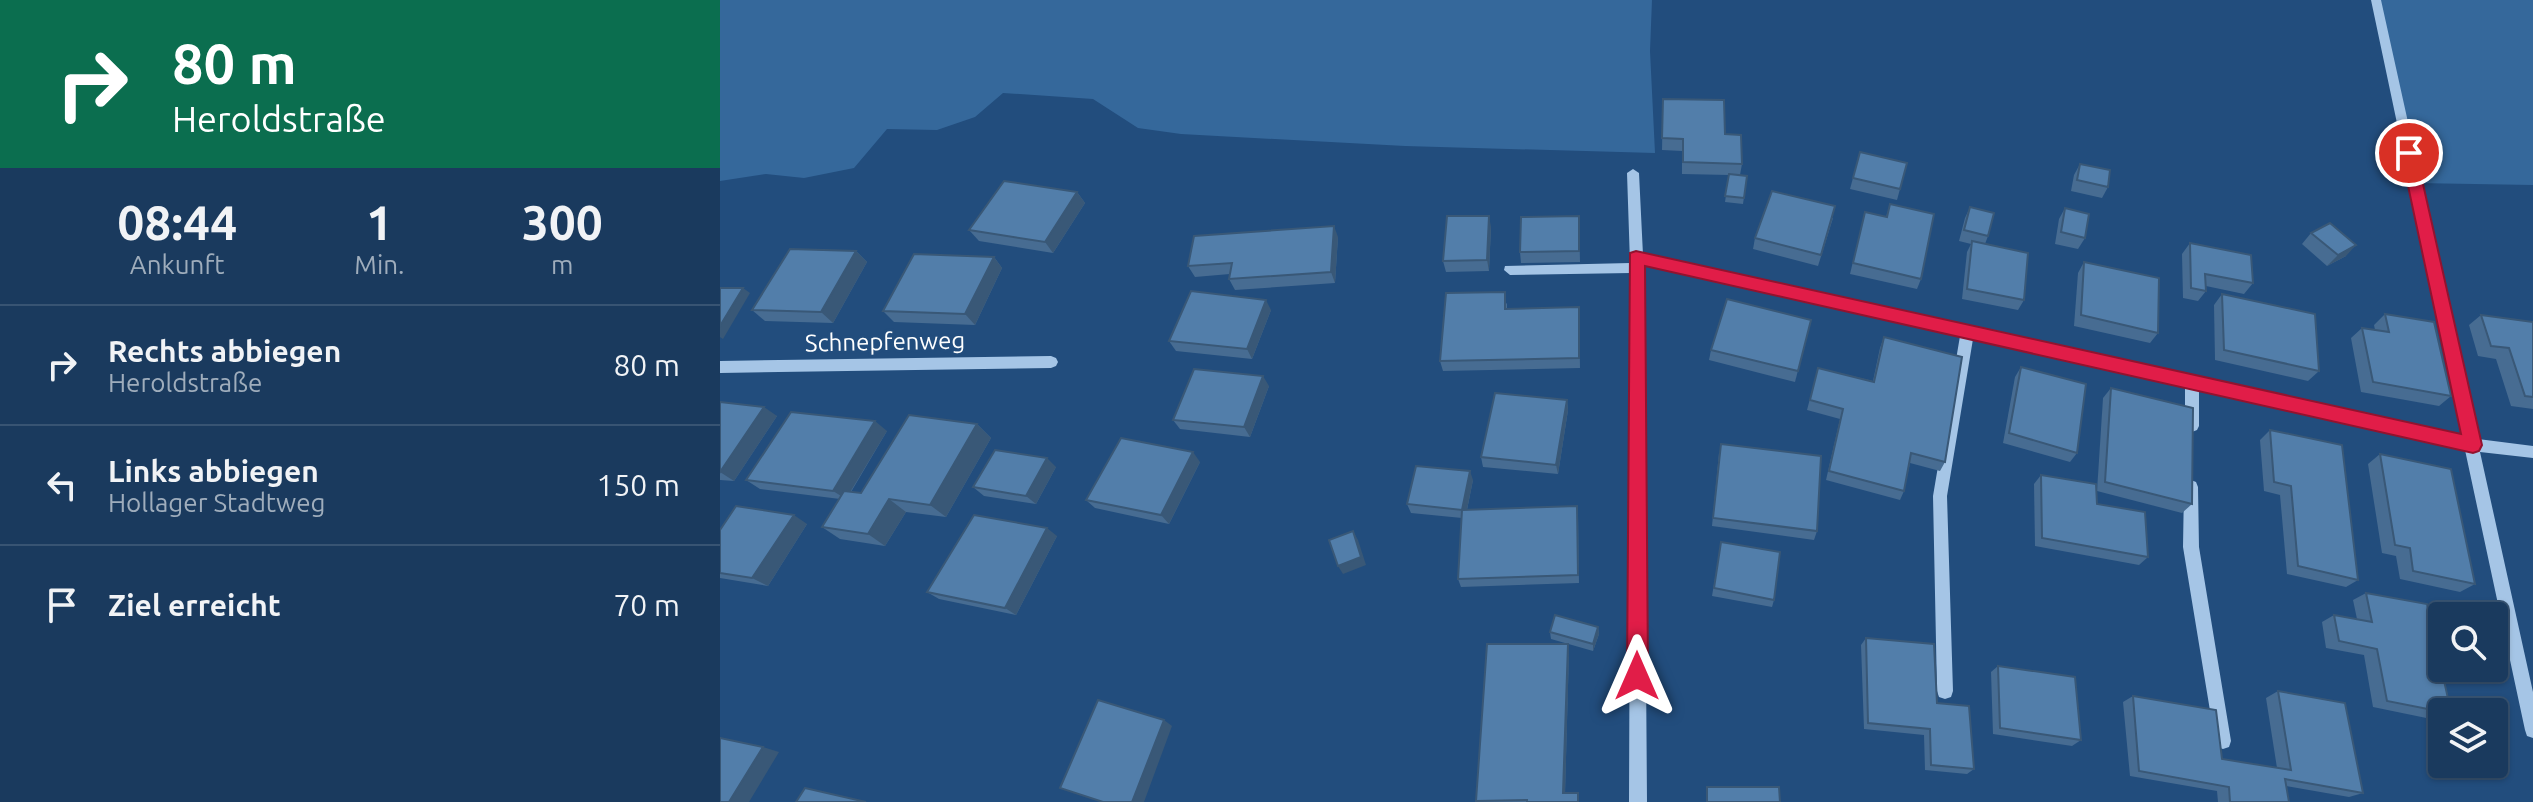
<!DOCTYPE html>
<html lang="de">
<meta charset="utf-8">
<style>
:root{--surface:#1a3a5e;--page:#234164;--text:#f1f3f6;--muted:#9fadbc;--line:#385473}
body{margin:0;font-family:Ubuntu,sans-serif;background:var(--page);color:var(--text);height:100vh;display:flex;flex-direction:column;font-size:30px;white-space:nowrap}
*{box-sizing:border-box;margin:0}
p{font-size:26px;color:var(--muted)}
.icon{flex:none;width:44px;height:44px;fill:none;stroke:currentColor;stroke-width:2;stroke-linecap:round;stroke-linejoin:round}
.map{position:relative;flex:1;overflow:hidden}
.details{display:flex;flex-direction:column;background:var(--surface);width:720px}
.details>*{flex:none}
.banner{background:#0b6e4f;color:#fff;overflow:hidden}
.tools{position:absolute;left:1708px;top:602px;display:grid;gap:16px}
.tools a{display:grid;place-items:center;width:80px;height:80px;border-radius:8px;background:var(--surface);box-shadow:0 2px 6px #0004,0 0 0 2px var(--line);font-size:40px}
.pin{position:absolute;display:grid;place-items:center;width:68px;height:68px;color:#fff;margin:-34px;border:4px solid #fff;border-radius:50%;box-shadow:0 2px 8px #0007}
.me{position:absolute;width:88px;margin:-44px;rotate:0deg;stroke-linejoin:round;filter:drop-shadow(0 0 6px #0008)}
.turn{display:flex;align-items:center;gap:28px;height:168px;padding:0 40px;font-size:36px}
.turn .icon{width:104px;height:104px;stroke-width:2.5}
.turn b{display:block;font-size:56px;line-height:68px}
.eta{display:flex;justify-content:space-evenly;align-items:center;height:136px;text-align:center}
.eta b{font-size:48px;font-weight:700;line-height:56px}
ul{padding:0;list-style:none}
li{display:flex;align-items:center;gap:24px;height:120px;padding:0 40px;border-top:2px solid var(--line)}
li div{flex:1}
li b{display:block;font-size:30px}
li em{font-style:normal}
main{display:flex;flex:1;min-height:0}
.map>svg:first-child{display:block}
.green{fill:#35689b}
.lines{fill:none;stroke-linecap:round;stroke-linejoin:round}
.minor{fill:#a5c5e6;fill-rule:evenodd}
.wall{fill:#476c92}
.shaded-wall{fill:#395877}
.building{fill:#527eaa;stroke:#395877;stroke-width:2}
.route{fill:#e11d48;stroke:#92132f;stroke-width:2}
.labels{text-anchor:middle;stroke-width:6;stroke-linejoin:round;paint-order:stroke}
.street-label{font-size:24px;fill:#fff;stroke:#224d7d}
</style>
<main>
<section class="details">
<div class="banner">
<div class="turn"><svg class="icon" aria-label="right" viewBox="0 0 24 24"><path d="M7 20v-9h11M14 6l5 5-5 5"/></svg><div><b>80 m</b>Heroldstraße</div></div>
</div>
<div class="eta">
<div><b>08:44</b><p>Ankunft</p></div>
<div><b>1</b><p>Min.</p></div>
<div><b>300</b><p>m</p></div>
</div>
<ul>
<li><svg class="icon" aria-label="right" viewBox="0 0 24 24"><path d="M7 20v-9h11M14 6l5 5-5 5"/></svg><div><b>Rechts abbiegen</b><p>Heroldstraße</p></div><em>80 m</em></li>
<li><svg class="icon" aria-label="left" viewBox="0 0 24 24"><path d="M17 20v-9H6M10 6l-5 5 5 5"/></svg><div><b>Links abbiegen</b><p>Hollager Stadtweg</p></div><em>150 m</em></li>
<li><svg class="icon" aria-label="arrive" viewBox="0 0 24 24"><path d="M6 21V4h12l-3 4 3 4H6"/></svg><div><b>Ziel erreicht</b></div><em>70 m</em></li>
</ul>
</section>
<div class="map">
<svg width="1813" height="802" viewBox="0 0 1813 802">
<rect width="100%" height="100%" fill="#224d7d"/>
<g class="green">
<polygon points="0,0 932,0 930,51 935,153 685,146 461,134 418,128 373,99 283,93 255,117 217,130 167,129 134,168 84,178 46,174 0,181"/>
<polygon points="1656,0 1813,0 1813,185 1695,183"/>
</g>
<g class="lines">
<g class="minor">
<polygon points="1651,0 1661,0 1758,439 1813,446 1813,458 1760,452 1813,692 1813,738 1807,736 1805,730 1745,450 1479,390 1479,426 1477,430 1472,432 1467,430 1465,426 1465,386 1253,339 1227,496 1233,691 1231,697 1225,699 1219,697 1217,691 1213,496 1240,336 923,265 927,802 909,802 911,273 790,275 784,270 785,266 910,263 907,173 913,169 919,173 923,255 1743,436"/>
<polygon points="331,356 336,358 338,362 336,366 331,368 0,373 0,361"/>
<polygon points="1471,480 1476,482 1478,487 1479,547 1511,741 1509,747 1503,749 1497,747 1495,741 1463,547 1464,487 1466,482"/>
</g>
</g>
<g class="wall">
<polygon points="943,99 1005,134 1022,164 1020,175 1027,176 1023,204 1005,202 1009,175 962,174 962,151 942,150"/>
<polygon points="1140,152 1180,189 1177,200 1130,189"/>
<polygon points="1360,164 1388,187 1382,198 1351,191 1354,175"/>
<polygon points="357,192 365,203 333,253 259,241 249,230"/>
<polygon points="1170,204 1201,279 1197,289 1130,274 1142,224 1166,217"/>
<polygon points="1250,207 1268,236 1265,244 1304,300 1298,310 1242,299 1247,252 1251,244 1239,241 1245,218"/>
<polygon points="1345,208 1365,238 1358,249 1335,244 1339,219"/>
<polygon points="859,216 860,262 801,263 800,252"/>
<polygon points="1113,218 1098,266 1033,249 1035,238"/>
<polygon points="771,227 769,271 726,272 723,261"/>
<polygon points="1591,233 1626,256 1607,266 1582,244"/>
<polygon points="618,237 615,283 515,290 509,279 510,274 475,277 468,266"/>
<polygon points="1470,243 1533,283 1524,294 1486,286 1486,291 1478,301 1463,298 1462,254"/>
<polygon points="136,251 147,262 113,323 45,321 32,310"/>
<polygon points="274,257 282,268 255,325 174,322 163,311"/>
<polygon points="1364,262 1438,333 1430,343 1354,326 1358,273"/>
<polygon points="1502,294 1599,371 1588,381 1495,360 1494,305"/>
<polygon points="787,303 787,309 859,307 860,368 723,371 720,361"/>
<polygon points="551,310 532,359 456,351 449,341"/>
<polygon points="1665,314 1731,396 1719,406 1641,392 1631,338 1642,328 1655,330 1654,325"/>
<polygon points="1761,315 1813,322 1813,409 1791,406 1776,359 1758,356 1749,325"/>
<polygon points="1091,320 1075,382 989,360 991,350"/>
<polygon points="1164,337 1225,462 1220,471 1190,463 1184,491 1180,500 1106,480 1120,419 1087,410 1098,368 1153,381 1160,348"/>
<polygon points="1301,367 1357,453 1350,462 1283,443 1295,377"/>
<polygon points="549,386 530,437 460,429 453,420"/>
<polygon points="1391,388 1472,504 1462,513 1377,491 1383,398"/>
<polygon points="847,400 848,410 838,474 763,467 761,457"/>
<polygon points="0,402 57,416 14,481 0,480"/>
<polygon points="257,424 271,438 226,517 186,512 165,546 120,539 102,527 120,499 40,489 26,480 167,431 131,492 141,493"/>
<polygon points="1550,430 1638,580 1626,587 1567,574 1560,495 1544,491 1540,440"/>
<polygon points="999,453 1097,531 1094,540 992,526"/>
<polygon points="1660,454 1755,584 1740,592 1680,579 1676,556 1662,553 1648,464"/>
<polygon points="480,462 449,524 375,508 366,500"/>
<polygon points="336,467 316,504 264,496 253,487"/>
<polygon points="1321,475 1428,557 1419,565 1315,546 1314,484"/>
<polygon points="753,480 747,510 858,515 859,583 741,587 738,579 742,518 691,513 687,504"/>
<polygon points="87,524 48,586 0,578 0,530"/>
<polygon points="337,536 296,615 219,599 207,592"/>
<polygon points="1001,542 1054,600 1052,607 992,596"/>
<polygon points="1646,593 1722,712 1722,717 1716,720 1653,707 1644,655 1606,648 1602,622 1614,615 1637,619 1633,600"/>
<polygon points="878,627 879,634 873,651 831,639 830,632"/>
<polygon points="1146,638 1217,703 1254,769 1247,774 1205,770 1204,735 1144,729 1141,645"/>
<polygon points="849,651 845,793 859,798 859,802 756,802 756,801"/>
<polygon points="1278,666 1361,740 1352,746 1273,734 1271,672"/>
<polygon points="1558,691 1643,793 1629,797 1566,786 1569,802 1498,802 1497,791 1410,776 1403,702 1413,696 1502,759 1557,768 1546,698"/>
</g>
<g class="shaded-wall">
<polygon points="357,192 365,203 333,253 325,242"/>
<polygon points="769,216 771,227 769,271 767,260"/>
<polygon points="614,226 618,237 615,283 611,272"/>
<polygon points="1636,245 1626,256 1607,266 1618,255"/>
<polygon points="136,251 147,262 113,323 101,312"/>
<polygon points="274,257 282,268 255,325 245,314"/>
<polygon points="23,288 30,293 3,339 0,337 0,326"/>
<polygon points="546,300 551,310 532,359 527,349"/>
<polygon points="543,376 549,386 530,437 524,427"/>
<polygon points="847,400 848,410 838,474 836,465"/>
<polygon points="44,407 57,416 14,481 0,472"/>
<polygon points="155,421 167,431 126,499 113,491"/>
<polygon points="257,424 271,438 226,517 210,505"/>
<polygon points="473,452 480,462 449,524 441,515"/>
<polygon points="327,458 336,467 316,504 306,496"/>
<polygon points="750,471 753,480 745,519 742,510"/>
<polygon points="169,499 186,512 165,546 148,534"/>
<polygon points="74,515 87,524 48,586 32,578"/>
<polygon points="327,528 337,536 296,615 285,608"/>
<polygon points="633,531 638,540 646,565 623,574 618,566"/>
<polygon points="878,627 879,634 873,651 873,644"/>
<polygon points="848,644 849,651 845,797 843,793"/>
<polygon points="444,720 452,726 424,802 412,802"/>
<polygon points="43,747 59,752 29,802 9,802"/>
</g>
<g class="building">
<polygon points="943,99 1004,100 1005,134 1021,135 1022,164 963,162 963,139 942,138"/>
<polygon points="1140,152 1187,163 1180,189 1133,178"/>
<polygon points="1360,164 1390,170 1388,187 1357,180"/>
<polygon points="1009,174 1027,176 1024,198 1005,196"/>
<polygon points="284,181 357,192 325,242 249,230"/>
<polygon points="1052,191 1115,206 1101,255 1035,238"/>
<polygon points="1170,204 1214,214 1201,279 1133,263 1145,212 1167,217"/>
<polygon points="1250,207 1274,213 1268,236 1244,230"/>
<polygon points="1345,208 1369,214 1365,238 1341,232"/>
<polygon points="727,216 769,216 767,260 723,261"/>
<polygon points="859,216 859,251 800,252 801,217"/>
<polygon points="1610,223 1636,245 1618,255 1591,233"/>
<polygon points="614,226 611,272 509,279 512,263 468,266 474,236"/>
<polygon points="1252,241 1308,253 1304,300 1247,289"/>
<polygon points="1470,243 1531,255 1533,283 1485,274 1486,291 1471,288"/>
<polygon points="70,249 136,251 101,312 32,310"/>
<polygon points="194,254 274,257 245,314 163,311"/>
<polygon points="1364,262 1439,278 1438,333 1361,315"/>
<polygon points="0,288 23,288 0,326"/>
<polygon points="471,291 546,300 527,349 449,341"/>
<polygon points="785,292 785,309 859,307 859,358 720,361 726,293"/>
<polygon points="1502,294 1595,314 1599,371 1504,350"/>
<polygon points="1007,299 1091,320 1078,371 991,350"/>
<polygon points="1665,314 1714,322 1731,396 1653,382 1642,328 1669,332"/>
<polygon points="1761,315 1813,322 1813,397 1805,396 1789,348 1771,346"/>
<polygon points="1164,337 1242,357 1225,462 1191,453 1184,491 1109,471 1123,409 1090,400 1098,368 1154,382"/>
<polygon points="1301,367 1366,384 1357,453 1289,433"/>
<polygon points="474,369 543,376 524,427 453,420"/>
<polygon points="1391,388 1473,408 1472,504 1385,482"/>
<polygon points="775,393 847,400 836,465 761,457"/>
<polygon points="0,402 44,407 0,472"/>
<polygon points="71,412 155,421 113,491 26,480"/>
<polygon points="189,415 257,424 210,505 169,499 148,534 102,527 124,491 141,493"/>
<polygon points="1550,430 1622,445 1638,580 1578,566 1571,486 1554,482"/>
<polygon points="401,438 473,452 441,515 366,500"/>
<polygon points="1001,444 1101,456 1097,531 993,518"/>
<polygon points="275,450 327,458 306,496 253,487"/>
<polygon points="1660,454 1731,469 1755,584 1693,571 1690,548 1675,545"/>
<polygon points="696,466 750,471 742,510 687,504"/>
<polygon points="1321,475 1376,484 1377,504 1425,512 1428,557 1322,538"/>
<polygon points="16,506 74,515 32,578 0,573 0,530"/>
<polygon points="857,506 858,575 738,579 742,510"/>
<polygon points="254,515 327,528 285,608 207,592"/>
<polygon points="633,531 641,557 618,566 609,540"/>
<polygon points="1001,542 1060,552 1054,600 994,588"/>
<polygon points="1646,593 1707,604 1731,712 1723,712 1667,701 1657,649 1619,641 1614,615 1652,622"/>
<polygon points="835,615 878,627 873,644 830,632"/>
<polygon points="1146,638 1214,644 1217,703 1249,706 1254,769 1211,765 1210,729 1148,723"/>
<polygon points="767,644 848,644 843,793 858,793 858,802 807,802 807,800 756,801"/>
<polygon points="1278,666 1355,677 1361,740 1280,728"/>
<polygon points="1558,691 1625,703 1643,793 1565,779 1569,802 1510,802 1509,787 1419,771 1413,696 1496,710 1502,759 1571,770"/>
<polygon points="378,700 444,720 412,802 383,802 340,788"/>
<polygon points="0,738 43,747 9,802 0,802"/>
<polygon points="987,787 1059,787 1060,802 987,802"/>
<polygon points="85,788 146,802 76,802"/>
</g>
<polygon class="route" points="1689,147 1696,153 1762,445 1759,451 1753,453 925,266 928,676 925,684 917,687 910,684 907,676 910,253 916,251 1741,434 1681,153"/>
<g class="labels">
<g class="street-label">
<text transform="translate(165 342) rotate(-1)" y="8">Schnepfenweg</text>
</g>
</g>
</svg>
<div class="tools">
<a><svg class="icon" aria-label="search" viewBox="0 0 24 24"><circle cx="10" cy="10" r="6"/><path d="M15 15l6 6"/></svg></a>
<a><svg class="icon" aria-label="layers" viewBox="0 0 24 24"><path d="M12 4l9 5-9 5-9-5zM3 14l9 5 9-5"/></svg></a>
</div>
<div class="pin" style="left:1689px;top:153px;background:#d93025"><svg class="icon" aria-label="arrive" viewBox="0 0 24 24"><path d="M6 21V4h12l-3 4 3 4H6"/></svg></div>
<svg class="me" style="left:917px;top:676px" viewBox="-20 -20 40 40"><path d="M0-17L14 15 0 8-14 15z" fill="#e11d48" stroke="#fff" stroke-width="4"/></svg>
</div>
</main>
